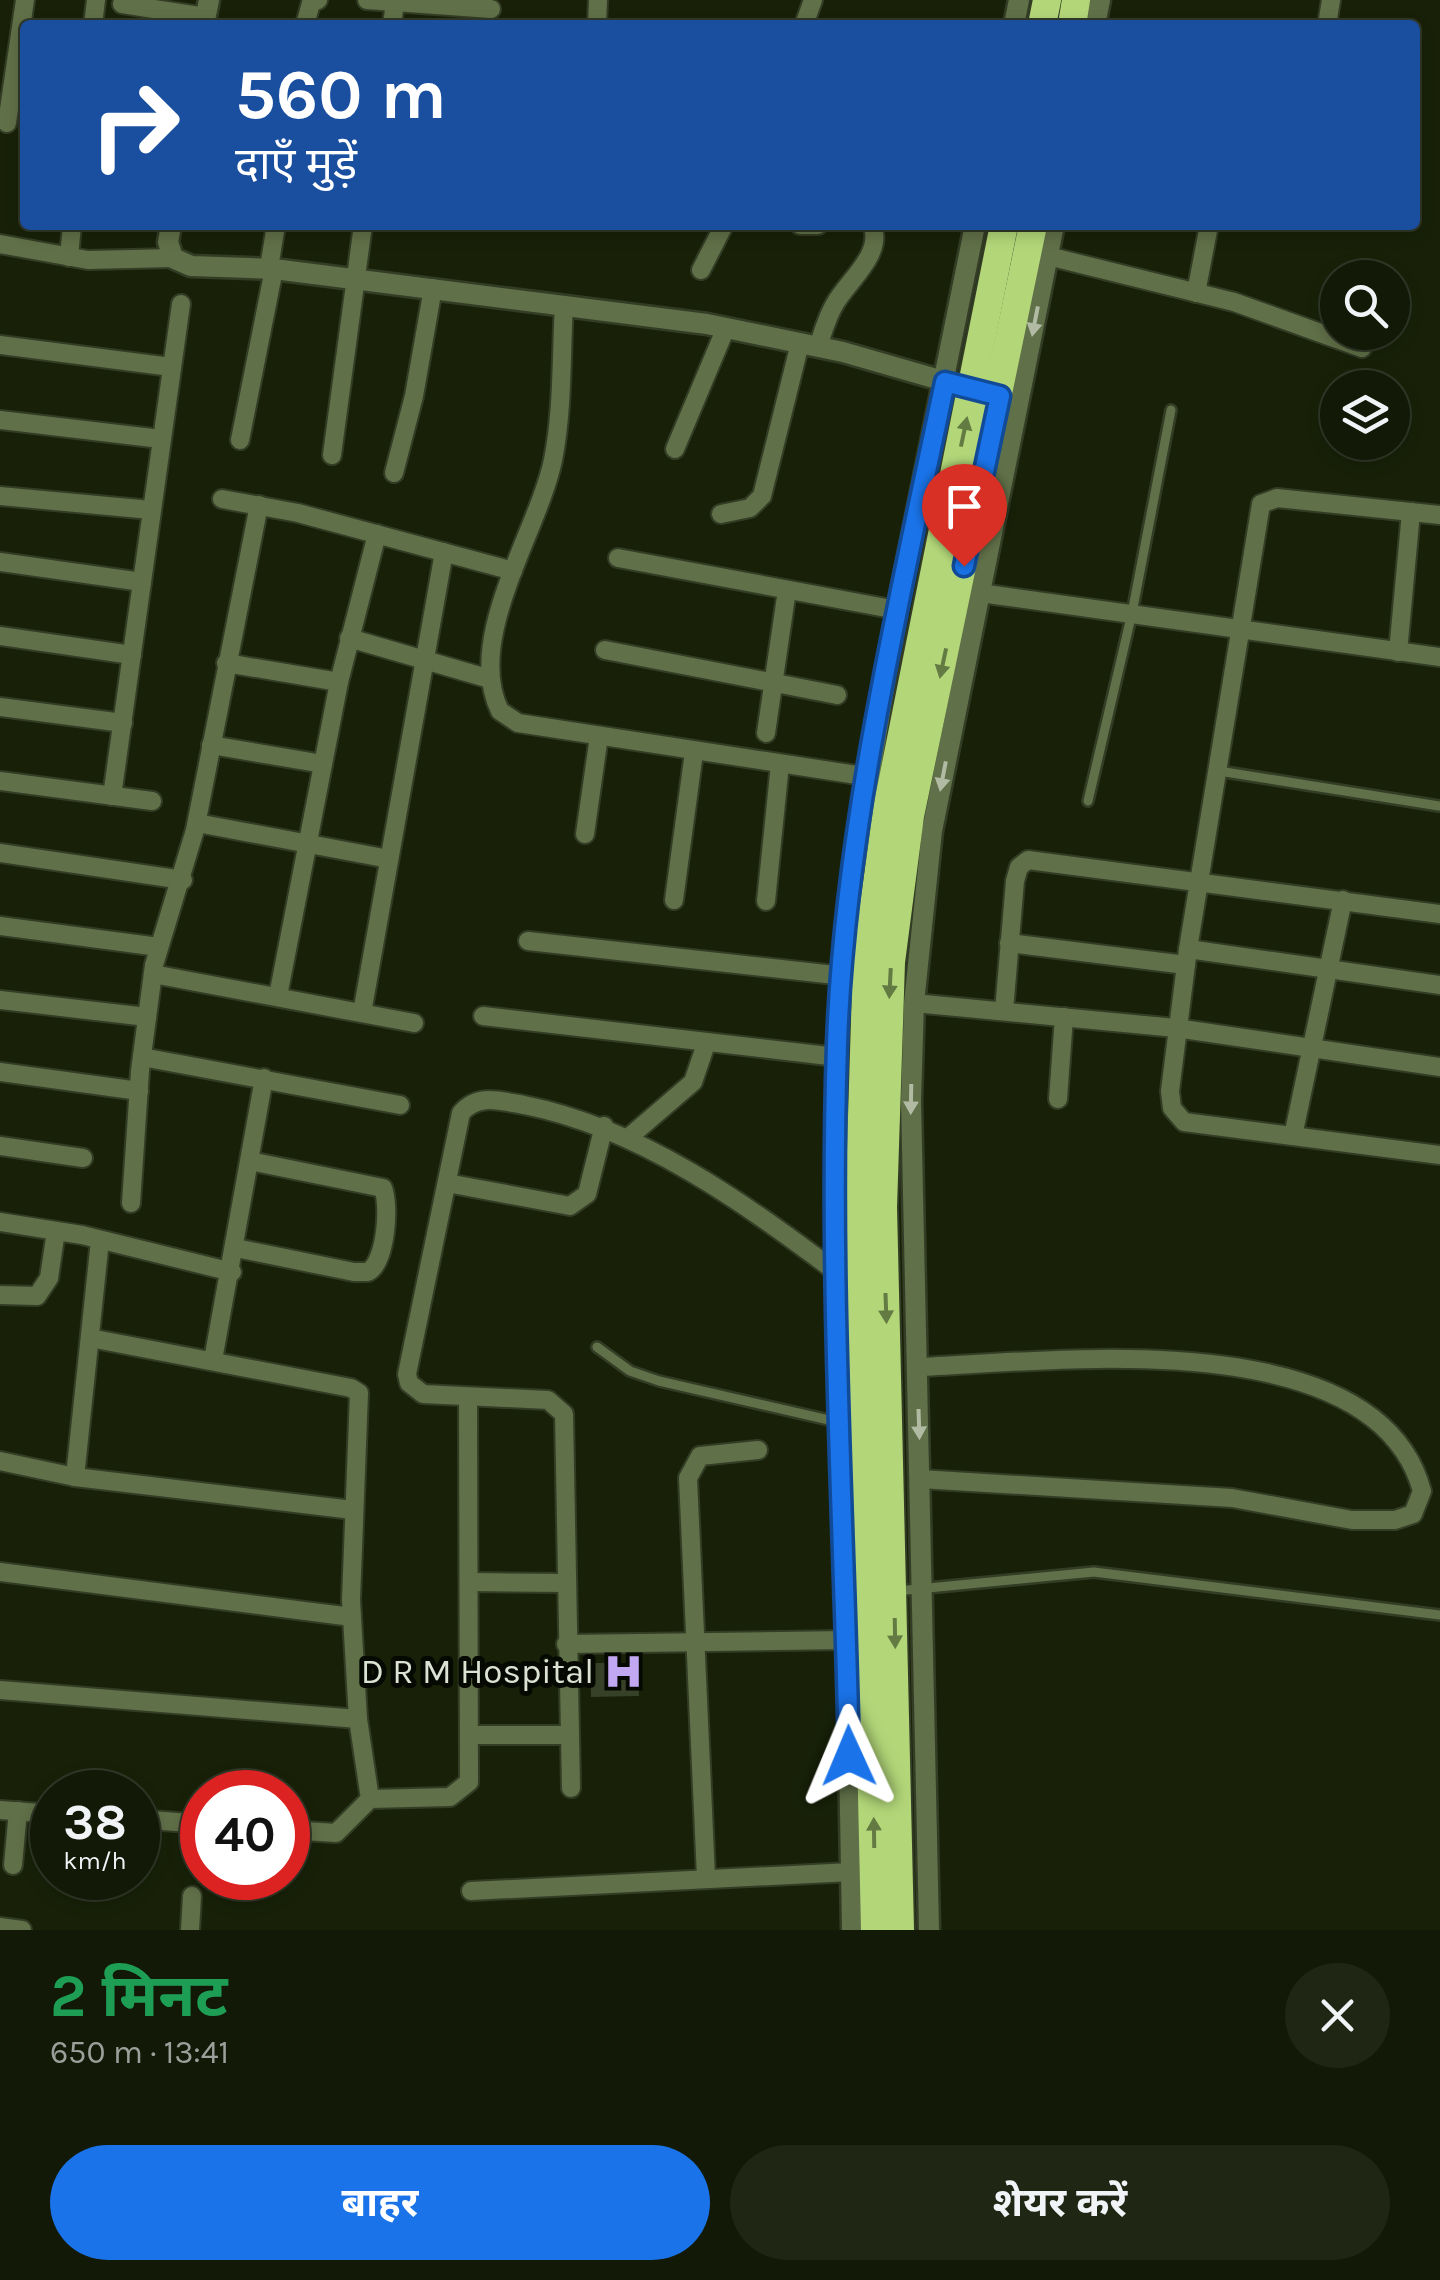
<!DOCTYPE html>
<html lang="hi">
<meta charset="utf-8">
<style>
:root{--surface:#121906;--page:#1f2614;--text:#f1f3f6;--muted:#9ca09b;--line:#313828;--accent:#1a73e8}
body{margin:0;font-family:Karla,"Noto Sans Devanagari",sans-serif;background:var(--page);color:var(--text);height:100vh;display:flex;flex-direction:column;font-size:38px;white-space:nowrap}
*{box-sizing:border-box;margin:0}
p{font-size:32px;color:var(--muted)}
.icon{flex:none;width:55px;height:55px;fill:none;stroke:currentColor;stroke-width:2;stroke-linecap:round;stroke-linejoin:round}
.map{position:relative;height:1930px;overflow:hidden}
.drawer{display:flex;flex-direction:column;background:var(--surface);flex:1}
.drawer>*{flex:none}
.hud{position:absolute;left:20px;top:20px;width:1400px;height:210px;border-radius:10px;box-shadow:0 5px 15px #0003,0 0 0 2px var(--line);background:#1a4fa0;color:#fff;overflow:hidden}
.tools{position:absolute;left:1320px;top:260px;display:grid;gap:20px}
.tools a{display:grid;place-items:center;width:90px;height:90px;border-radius:50%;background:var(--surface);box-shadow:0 5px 15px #0003,0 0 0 2px var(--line);font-size:50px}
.speed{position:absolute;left:30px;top:1770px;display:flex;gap:20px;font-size:50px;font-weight:700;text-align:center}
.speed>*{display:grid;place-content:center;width:130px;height:130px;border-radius:50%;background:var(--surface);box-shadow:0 5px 15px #0003,0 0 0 2px var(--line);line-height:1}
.speed small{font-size:25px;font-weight:400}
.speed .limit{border:15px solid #d22;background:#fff;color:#111}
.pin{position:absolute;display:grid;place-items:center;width:85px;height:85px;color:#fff;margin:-102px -42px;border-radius:50% 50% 50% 0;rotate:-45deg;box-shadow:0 0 10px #0007}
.pin .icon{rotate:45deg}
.me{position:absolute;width:110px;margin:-55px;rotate:359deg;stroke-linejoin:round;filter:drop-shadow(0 0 8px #0008)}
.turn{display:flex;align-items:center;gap:35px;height:210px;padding:0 50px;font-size:45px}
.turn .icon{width:130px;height:130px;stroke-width:2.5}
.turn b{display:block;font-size:70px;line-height:85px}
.round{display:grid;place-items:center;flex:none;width:105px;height:105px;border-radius:52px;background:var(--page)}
.overview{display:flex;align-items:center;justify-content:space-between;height:170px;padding:0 50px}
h1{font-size:60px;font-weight:700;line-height:75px;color:#1e9e55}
.button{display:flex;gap:20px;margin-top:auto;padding:20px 50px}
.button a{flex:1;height:115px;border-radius:60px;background:var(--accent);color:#fff;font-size:40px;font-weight:700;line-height:115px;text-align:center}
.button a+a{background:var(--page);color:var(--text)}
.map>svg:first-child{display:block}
.building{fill:#364127}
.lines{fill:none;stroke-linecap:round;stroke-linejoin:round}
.service-casing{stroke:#333c25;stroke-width:14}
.minor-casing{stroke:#333c25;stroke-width:22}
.tertiary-casing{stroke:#333c25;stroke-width:25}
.trunk-casing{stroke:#333c25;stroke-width:32}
.service{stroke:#607048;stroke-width:9}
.minor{stroke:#607048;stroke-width:18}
.tertiary{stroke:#607048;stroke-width:20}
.trunk{stroke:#b2d678;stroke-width:28}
.oneway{fill:#b1bba3}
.oneway2{fill:#647a43}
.route-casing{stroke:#114b97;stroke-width:25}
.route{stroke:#1a73e8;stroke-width:18}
.labels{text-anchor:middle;stroke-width:10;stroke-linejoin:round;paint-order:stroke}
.poi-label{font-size:35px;fill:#dce3d4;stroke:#050902;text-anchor:end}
</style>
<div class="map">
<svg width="1440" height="1930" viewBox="0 0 1440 1930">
<rect width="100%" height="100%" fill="#182108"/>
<polygon class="building" points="590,1663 638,1663 639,1696 591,1697"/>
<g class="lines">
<defs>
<g id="service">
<polyline points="1219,771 1439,806"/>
<polyline points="1088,801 1132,613 1171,410"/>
<polyline points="597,1347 630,1371 659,1381 842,1423"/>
<polyline points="897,1591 1094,1572 1440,1615"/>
</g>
<g id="minor">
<polyline points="367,0 491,9"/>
<polyline points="122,4 206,17"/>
<polyline points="93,25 96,0"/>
<polyline points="305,25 311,3 318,0"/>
<polyline points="392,25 395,2"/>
<polyline points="597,25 598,0"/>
<polyline points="804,25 813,0"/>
<polyline points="1327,25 1331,0"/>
<polyline points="7,123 25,0"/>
<polyline points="800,225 818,225"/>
<polyline points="0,244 88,260 173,258"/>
<polyline points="1048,256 1234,302 1362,348"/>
<polyline points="69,257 72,225"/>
<polyline points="269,268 276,225"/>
<polyline points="701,270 724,225"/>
<polyline points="1196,293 1209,225"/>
<path d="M564,305C561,356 563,410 553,460C538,532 464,639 500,711L518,723L870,777"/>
<polyline points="0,345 171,367"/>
<path d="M818,347C823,332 827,316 836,302C849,280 884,253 872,225"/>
<polyline points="0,420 161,439"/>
<polyline points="240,440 274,269"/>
<polyline points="675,449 725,330"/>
<polyline points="332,455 363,225"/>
<polyline points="394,473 414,396 433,288"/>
<polyline points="0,496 151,510"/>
<polyline points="222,499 298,513 513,571"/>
<polyline points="721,514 750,508 762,496 800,343"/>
<polyline points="1440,515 1277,498 1261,504 1188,949 1170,1091 1172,1108 1184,1122 1440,1155"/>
<polyline points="618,558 897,610"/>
<polyline points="0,562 142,582"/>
<polyline points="980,593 1440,657"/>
<polyline points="0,636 132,655"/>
<polyline points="349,638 490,679"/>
<polyline points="605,650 837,695"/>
<polyline points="1398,652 1411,512"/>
<polyline points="226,663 339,682"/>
<polyline points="0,707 123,723"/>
<polyline points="766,733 787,590"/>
<polyline points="211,745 323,764"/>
<polyline points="0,781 152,801"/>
<polyline points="112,796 181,304"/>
<polyline points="197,823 389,859"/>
<polyline points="585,834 599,736"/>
<polyline points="0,853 183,880"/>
<polyline points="674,900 694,752"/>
<polyline points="766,901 780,764"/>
<polyline points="0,926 159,947"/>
<polyline points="528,941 844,976"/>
<polyline points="1009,943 1186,965"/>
<polyline points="1188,949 1440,985"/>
<polyline points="153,974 414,1023"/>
<polyline points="278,996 339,682 377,534"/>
<polyline points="0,1000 147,1017"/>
<polyline points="914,1003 1176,1028 1440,1067"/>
<polyline points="1004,1011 1015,881 1019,867 1028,860 1440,914"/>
<polyline points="362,1013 444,552"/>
<polyline points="483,1016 837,1057"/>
<polyline points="142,1057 400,1105"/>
<polyline points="0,1072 139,1091"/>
<polyline points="1058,1099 1064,1017"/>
<polyline points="1293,1136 1343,900"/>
<polyline points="628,1138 693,1082 706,1044"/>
<polyline points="0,1146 83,1158"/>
<polyline points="447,1183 570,1206 587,1194 604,1126"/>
<polyline points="131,1203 140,1071 154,965 195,830 259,505"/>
<polyline points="0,1222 82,1235 232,1272"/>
<path d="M236,1248L354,1272H368C386,1262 390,1206 383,1188L250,1161"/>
<polyline points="0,1295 37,1296 49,1278 56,1231"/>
<polyline points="90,1338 351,1388 359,1393 351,1600 358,1719 370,1799"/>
<polyline points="213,1360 264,1078"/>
<path d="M917,1367C1050,1362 1376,1320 1422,1491L1413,1514L1395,1520H1352L1232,1498L920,1479"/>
<polyline points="0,1461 75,1477 353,1510"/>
<polyline points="75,1477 100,1240"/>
<polyline points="0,1572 352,1617"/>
<polyline points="470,1582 565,1583"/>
<polyline points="566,1644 847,1640"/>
<polyline points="0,1690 358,1719"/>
<polyline points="472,1735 569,1735"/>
<path d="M571,1788L564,1414L548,1400L423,1394L409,1383L407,1374L461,1113C478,1093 500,1101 524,1105C641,1128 744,1203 839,1274"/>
<polyline points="0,1810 52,1814"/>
<polyline points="138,1819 202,1824"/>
<polyline points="288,1830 336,1833 370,1799 450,1797 469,1782 468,1397"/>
<polyline points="13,1865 18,1811"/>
<polyline points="706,1877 688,1478 700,1456 758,1450"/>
<polyline points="471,1891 851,1872"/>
<polyline points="0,1927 22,1930"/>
<polyline points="190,1930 192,1896"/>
</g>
<g id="tertiary">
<polyline points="204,25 209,0"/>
<polyline points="1014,25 1019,0"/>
<polyline points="1095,25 1100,0"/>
<polyline points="171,225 168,242 173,258 191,266 274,269 707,324 843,352 954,384"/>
<polyline points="852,1930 837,1043 854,870 897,610 975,225"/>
<polyline points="929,1930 911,1101 914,1003 932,831 1054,225"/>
</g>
<g id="trunk">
<polyline points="1042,25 1047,0"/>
<polyline points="1072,25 1076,0"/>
<polyline points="875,1930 859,1214 867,956 888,804 1004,225"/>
<polyline points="900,1930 883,1207 891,962 910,816 1033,225"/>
</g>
</defs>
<use href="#service" class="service-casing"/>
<use href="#minor" class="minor-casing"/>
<use href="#tertiary" class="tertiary-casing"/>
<use href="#trunk" class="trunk-casing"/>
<use href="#service" class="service"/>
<use href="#minor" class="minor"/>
<use href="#tertiary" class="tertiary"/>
<use href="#trunk" class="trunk"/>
</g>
<defs><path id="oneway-solid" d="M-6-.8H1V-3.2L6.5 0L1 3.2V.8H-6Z" transform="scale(2.5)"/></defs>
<g class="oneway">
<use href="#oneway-solid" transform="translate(1035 321) rotate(101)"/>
<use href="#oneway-solid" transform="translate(943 776) rotate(101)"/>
<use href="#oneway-solid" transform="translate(911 1099) rotate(91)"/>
<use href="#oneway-solid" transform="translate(919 1424) rotate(88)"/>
</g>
<g class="oneway2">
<use href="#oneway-solid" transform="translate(964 432) rotate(-78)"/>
<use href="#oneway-solid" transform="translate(943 663) rotate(102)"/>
<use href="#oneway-solid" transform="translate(890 983) rotate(93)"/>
<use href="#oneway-solid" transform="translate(886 1308) rotate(88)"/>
<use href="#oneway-solid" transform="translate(895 1633) rotate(89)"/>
<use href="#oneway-solid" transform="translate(874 1833) rotate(-91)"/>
</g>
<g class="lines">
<defs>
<path id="route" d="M849,1756C844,1520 829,1282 837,1045C844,829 901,593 945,382L1000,396L964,566"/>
</defs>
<use href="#route" class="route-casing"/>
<use href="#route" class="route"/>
</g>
<defs>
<symbol id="hospital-bare" viewBox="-9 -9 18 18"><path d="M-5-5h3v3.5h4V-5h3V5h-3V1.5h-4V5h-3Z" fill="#c2a8f3" stroke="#050902" stroke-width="2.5" paint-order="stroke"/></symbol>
</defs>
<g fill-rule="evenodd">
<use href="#hospital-bare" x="596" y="1644" width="55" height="55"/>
</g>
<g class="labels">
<g class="poi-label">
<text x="594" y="1683">D R M Hospital</text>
</g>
</g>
</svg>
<div class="tools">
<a><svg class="icon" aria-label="search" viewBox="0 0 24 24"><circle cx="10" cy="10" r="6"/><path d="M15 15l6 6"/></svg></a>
<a><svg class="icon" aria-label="layers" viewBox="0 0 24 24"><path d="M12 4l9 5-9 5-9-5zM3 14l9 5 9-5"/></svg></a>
</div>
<div class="speed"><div>38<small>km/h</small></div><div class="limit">40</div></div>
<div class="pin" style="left:964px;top:566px;background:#d93025"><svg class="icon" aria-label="arrive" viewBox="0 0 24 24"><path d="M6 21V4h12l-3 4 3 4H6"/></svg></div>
<svg class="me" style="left:849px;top:1756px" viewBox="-20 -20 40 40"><path d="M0-17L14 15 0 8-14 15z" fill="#1a73e8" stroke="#fff" stroke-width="4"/></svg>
<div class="hud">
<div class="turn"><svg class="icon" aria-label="right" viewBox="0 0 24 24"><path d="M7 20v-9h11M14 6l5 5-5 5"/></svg><div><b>560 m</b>दाएँ मुड़ें</div></div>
</div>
</div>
<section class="drawer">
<div class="overview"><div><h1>2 मिनट</h1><p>650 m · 13:41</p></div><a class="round"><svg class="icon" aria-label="close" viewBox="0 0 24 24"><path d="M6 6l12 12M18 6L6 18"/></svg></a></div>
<div class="button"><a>बाहर</a><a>शेयर करें</a></div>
</section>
